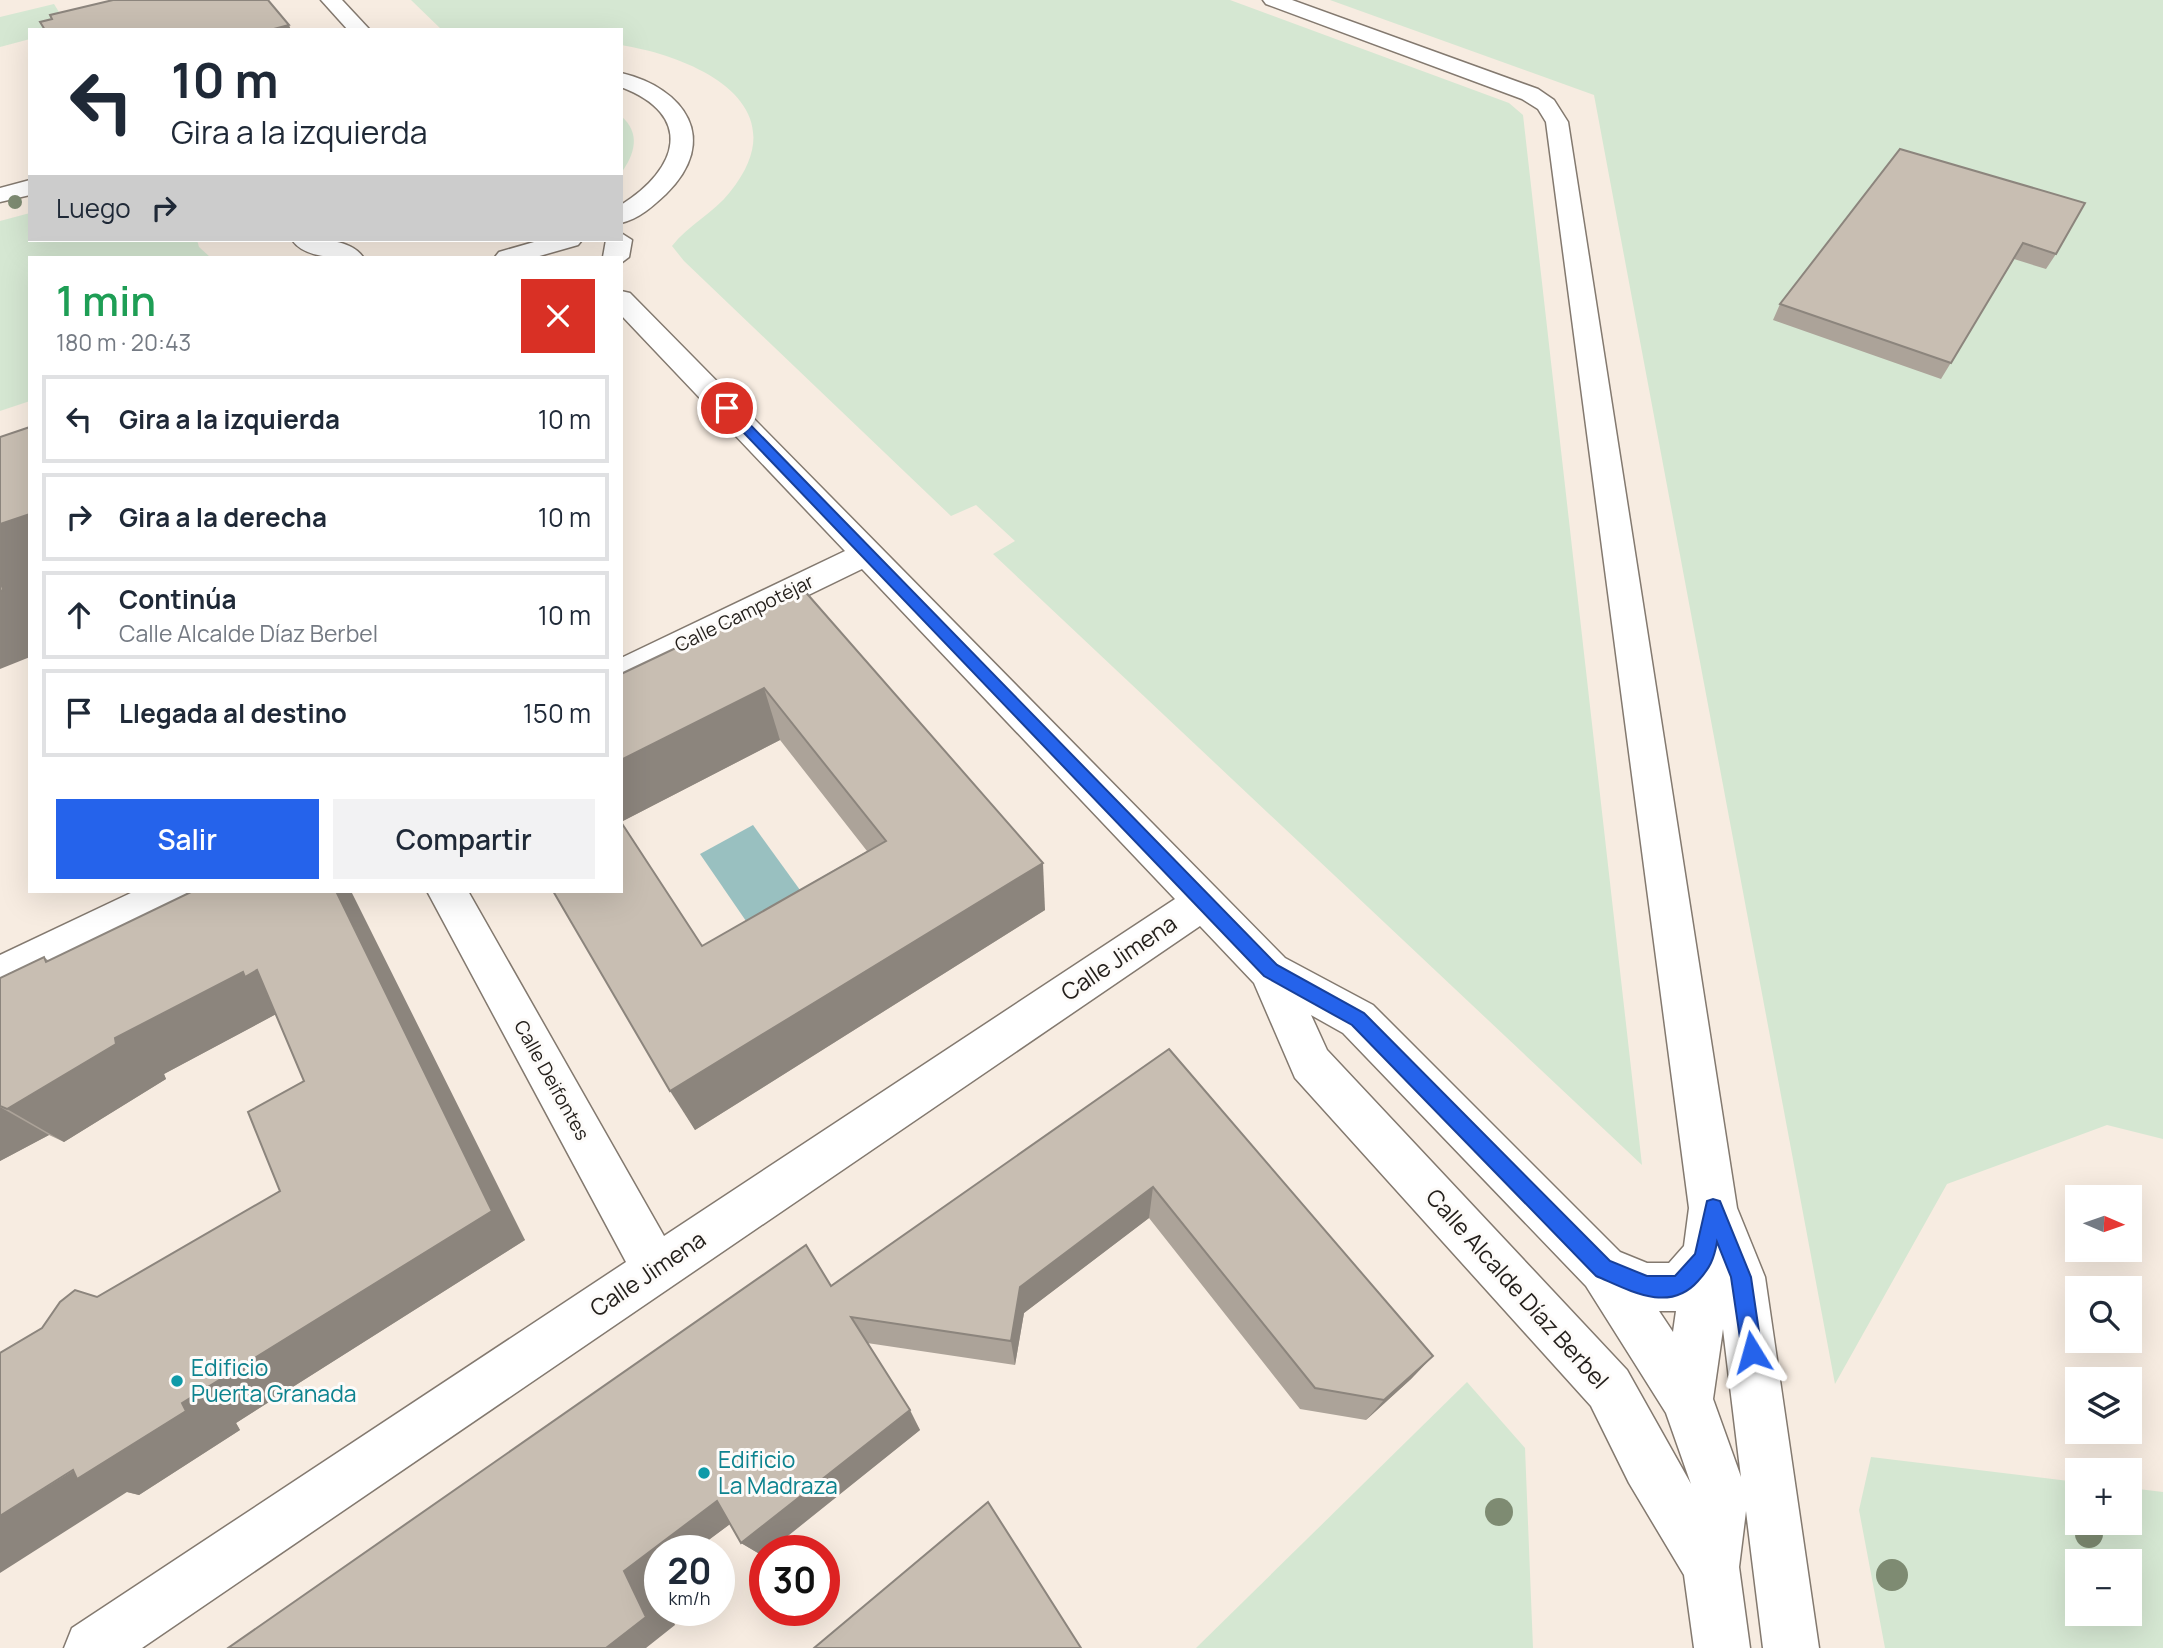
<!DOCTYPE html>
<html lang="es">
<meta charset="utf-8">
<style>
:root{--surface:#fff;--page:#f2f2f3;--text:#1f2937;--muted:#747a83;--line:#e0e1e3;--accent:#2563eb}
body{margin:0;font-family:Manrope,sans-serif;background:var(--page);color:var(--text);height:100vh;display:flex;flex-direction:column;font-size:26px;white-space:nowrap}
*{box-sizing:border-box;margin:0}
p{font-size:23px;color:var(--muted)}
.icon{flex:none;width:38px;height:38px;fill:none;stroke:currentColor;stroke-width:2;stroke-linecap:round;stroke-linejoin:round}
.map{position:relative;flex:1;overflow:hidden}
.panel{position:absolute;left:28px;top:256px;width:595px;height:637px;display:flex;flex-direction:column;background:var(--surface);border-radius:0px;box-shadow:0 7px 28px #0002}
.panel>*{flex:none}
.guide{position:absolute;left:28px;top:28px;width:595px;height:214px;border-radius:0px;box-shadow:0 7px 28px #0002;background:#fff;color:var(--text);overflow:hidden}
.needle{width:46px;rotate:92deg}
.fabs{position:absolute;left:2065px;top:1185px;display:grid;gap:14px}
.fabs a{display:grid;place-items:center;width:77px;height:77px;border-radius:0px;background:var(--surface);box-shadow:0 7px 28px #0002;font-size:35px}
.speed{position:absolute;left:644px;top:1535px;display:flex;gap:14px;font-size:35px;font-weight:700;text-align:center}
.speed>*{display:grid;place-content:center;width:91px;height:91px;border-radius:50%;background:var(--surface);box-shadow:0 7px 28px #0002;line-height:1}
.speed small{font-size:18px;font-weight:400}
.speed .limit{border:10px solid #d22;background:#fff;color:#111}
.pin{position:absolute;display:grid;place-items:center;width:60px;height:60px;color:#fff;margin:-30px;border:4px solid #fff;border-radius:50%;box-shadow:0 2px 7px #0007}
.me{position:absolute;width:77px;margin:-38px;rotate:352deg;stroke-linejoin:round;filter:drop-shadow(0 0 5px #0008)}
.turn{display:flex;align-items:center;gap:24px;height:147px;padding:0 28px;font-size:32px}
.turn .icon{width:91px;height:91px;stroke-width:2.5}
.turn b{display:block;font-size:49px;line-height:60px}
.then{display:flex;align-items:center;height:66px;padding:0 28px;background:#0003;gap:14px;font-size:26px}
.round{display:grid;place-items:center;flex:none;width:74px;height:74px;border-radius:0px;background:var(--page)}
.summary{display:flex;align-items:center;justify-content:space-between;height:119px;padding:0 28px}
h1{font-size:42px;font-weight:600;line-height:52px;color:#1e9e55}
.button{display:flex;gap:14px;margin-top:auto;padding:14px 28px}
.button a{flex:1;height:80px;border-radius:0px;background:var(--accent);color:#fff;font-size:28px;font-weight:600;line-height:80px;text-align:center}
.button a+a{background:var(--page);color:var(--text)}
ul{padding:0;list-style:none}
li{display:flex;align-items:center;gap:21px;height:88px;margin:0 14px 10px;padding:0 14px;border:4px solid var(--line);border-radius:0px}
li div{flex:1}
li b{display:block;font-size:26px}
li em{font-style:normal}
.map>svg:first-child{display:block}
.green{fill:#d5e7d2;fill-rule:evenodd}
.water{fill:#99c0c0}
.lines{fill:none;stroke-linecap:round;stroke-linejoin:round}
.street-casing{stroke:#83796f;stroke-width:3}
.street{fill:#fff;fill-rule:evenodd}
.tree{fill:#7e8b72}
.wall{fill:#aca399;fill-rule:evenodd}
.shaded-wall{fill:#8c857d}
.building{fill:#c8beb2;stroke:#8c857d;stroke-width:2}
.route{fill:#2563eb;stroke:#184099;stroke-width:2}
.culture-dot{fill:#0f9aa8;stroke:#fdfbf9;stroke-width:2.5}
.labels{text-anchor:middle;stroke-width:6;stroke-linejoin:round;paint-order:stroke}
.street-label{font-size:19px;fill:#24201c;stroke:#fdfbf9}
.near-street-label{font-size:23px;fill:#24201c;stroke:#fdfbf9}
.near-culture-label{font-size:23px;fill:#0d838f;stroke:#fdfbf9;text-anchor:start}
</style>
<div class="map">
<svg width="2163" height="1648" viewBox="0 0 2163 1648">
<rect width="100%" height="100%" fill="#f7ece1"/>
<g class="green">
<path d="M411,0H1230L1509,103L1523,115L1642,1165L993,554L1015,541L976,505L951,516L684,261L672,246C688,225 714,213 730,192C801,104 695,57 621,45V30H442Z"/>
<polygon points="1330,0 2163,0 2163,1139 2107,1125 1947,1184 1835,1384 1594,95"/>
<polygon points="54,4 70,30 30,30 30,39 0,47 0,17"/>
<path d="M621,116C641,133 635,154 621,173Z"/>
<polygon points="30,213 30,240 197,240 199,247 210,257 30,257 30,401 0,411 0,221"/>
<polygon points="1467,1382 1525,1448 1533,1648 1196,1648"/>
<path d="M1871,1457L2077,1482V1522H2130V1488L2163,1492V1648H1885L1859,1510ZM2077,1561H2130V1614H2077Z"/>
</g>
<polygon class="water" points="753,825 800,890 746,921 700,854"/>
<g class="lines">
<defs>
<g id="street">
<polygon points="321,0 342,0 370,30 348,30"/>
<path d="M1263,0H1292L1538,89L1554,100L1568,122L1737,1208L1765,1277L1819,1648H1763L1746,1511L1739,1567L1750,1648H1694L1684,1575L1629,1483L1591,1406L1295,1078L1254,983L1200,926L142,1648H64L72,1628L626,1262L427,891H468L664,1236L1175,899L862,569L621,686V658L845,551L621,315V291L630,293L1285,958L1373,1005L1620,1252L1647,1263H1669L1684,1246L1689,1208L1546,122L1538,109L1522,99L1266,4ZM1311,1015L1343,1033L1586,1286L1666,1413L1691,1484L1627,1370L1327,1050ZM1659,1311H1676L1673,1332ZM1723,1329L1741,1477L1713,1399Z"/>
<path d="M621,73C685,88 721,140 666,194C653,206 639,219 621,223V205C679,169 695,115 621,87Z"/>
<polygon points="30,180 30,195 0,202 0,188"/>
<polygon points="621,233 632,240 629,257 621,263 621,257 603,257 606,240 621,240"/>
<path d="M292,240C313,239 349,237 363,257C342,258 306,260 292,240Z"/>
<polygon points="541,240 582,240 578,245 536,257 495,257 499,252"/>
<polygon points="135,891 194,891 188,903 0,993 0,955"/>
</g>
</defs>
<use href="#street" class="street-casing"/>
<use href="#street" class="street"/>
</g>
<g class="tree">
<circle cx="15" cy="202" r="7"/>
<circle cx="1499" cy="1512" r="14"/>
<circle cx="2089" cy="1534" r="14"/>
<circle cx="1892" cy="1575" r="16"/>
</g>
<g class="wall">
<polygon points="1900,149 2056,254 2046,269 2014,259 1941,379 1773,320 1780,304"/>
<path d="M802,588L1045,910L695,1130L553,891L621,674ZM780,740L867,851L702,946L621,822Z"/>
<polygon points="193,891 525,1240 236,1423 240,1430 139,1495 127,1492 97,1297 280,1191 304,1081 276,1014 164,1074 166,1079 64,1142 49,1135 0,1161 0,978 44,957 49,961"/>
<polygon points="1169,1049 1433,1356 1411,1379 1366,1420 1300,1409 1149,1218 1024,1313 1015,1365 867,1343 920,1430 763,1556 741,1543 730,1524 654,1581 675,1625 228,1648 831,1286"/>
</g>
<g class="shaded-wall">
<polygon points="289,25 291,30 270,30"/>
<polygon points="30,514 30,657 0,669 0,524"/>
<polygon points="764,688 780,740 621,822 621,760"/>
<polygon points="1043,863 1045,910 695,1130 670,1091"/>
<polygon points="336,891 351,891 525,1240 236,1423 240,1430 139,1495 127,1492 0,1573 0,1516 492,1211"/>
<polygon points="257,970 282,1011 164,1074 166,1079 64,1142 7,1109 115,1038 243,972"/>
<polygon points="0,1107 49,1135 0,1161"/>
<polygon points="1153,1187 1149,1218 1024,1313 1015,1365 1011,1341 1020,1287"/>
<polygon points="1433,1356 1411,1379 1366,1420 1384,1400"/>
<polygon points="910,1410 920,1430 770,1550 765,1550 765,1555 763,1556 741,1543"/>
<polygon points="717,1501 741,1516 695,1550 660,1550 660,1577 654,1581 660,1592 660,1610 668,1610 675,1625 646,1648 606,1648 624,1571"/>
</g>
<g class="building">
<polygon points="113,0 268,0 289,25 270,30 45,30 40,22 52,19 50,15"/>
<polygon points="1900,149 2085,203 2056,254 2023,243 1951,363 1780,304"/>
<polygon points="30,427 30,514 0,524 0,437"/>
<polygon points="0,579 3,590 0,591"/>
<polygon points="802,588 1043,863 670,1091 553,891 621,891 621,822 702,946 886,841 764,688 621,760 621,674"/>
<polygon points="193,891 336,891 492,1211 182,1403 186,1411 77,1479 73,1470 0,1516 0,1353 42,1328 60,1302 75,1290 97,1297 280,1191 248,1112 304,1081 257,970 245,977 243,972 115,1038 116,1044 7,1109 0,1106 0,978 44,957 46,962"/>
<polygon points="1169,1049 1433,1356 1384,1400 1315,1388 1153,1187 1020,1287 1011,1341 851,1317 910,1410 741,1543 717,1501 624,1571 646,1617 606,1648 228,1648 806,1245 831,1286"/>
<polygon points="988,1502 1081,1648 814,1648"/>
</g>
<path class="route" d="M722,405H731L1277,965L1364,1013L1610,1261L1647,1276H1675L1695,1254L1707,1201L1713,1199L1720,1201L1751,1277L1762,1352L1759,1360L1752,1363L1745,1360L1742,1352L1731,1277L1717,1242C1714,1259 1710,1268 1698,1281C1669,1314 1629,1290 1596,1276L1352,1025L1264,976L722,410Z"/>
<g class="culture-dot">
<circle cx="177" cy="1381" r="7"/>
<circle cx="704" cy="1473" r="7"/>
</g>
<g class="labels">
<g class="street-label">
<text transform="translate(744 613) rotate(-26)" y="7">Calle Campotéjar</text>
<text transform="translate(552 1080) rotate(61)" y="7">Calle Deifontes</text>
</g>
<g class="near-street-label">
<text transform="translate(1119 958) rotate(-34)" y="8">Calle Jimena</text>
<text transform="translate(648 1274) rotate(-34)" y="8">Calle Jimena</text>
<text transform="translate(1517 1289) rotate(48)" y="8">Calle Alcalde Díaz Berbel</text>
</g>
<g class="near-culture-label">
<text x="191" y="1376">Edificio<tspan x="191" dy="26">Puerta Granada</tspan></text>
<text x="718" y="1468">Edificio<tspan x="718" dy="26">La Madraza</tspan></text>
</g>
</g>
</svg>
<div class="fabs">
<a><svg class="needle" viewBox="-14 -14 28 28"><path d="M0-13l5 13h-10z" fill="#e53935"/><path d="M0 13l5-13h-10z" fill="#747a83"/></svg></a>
<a><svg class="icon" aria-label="search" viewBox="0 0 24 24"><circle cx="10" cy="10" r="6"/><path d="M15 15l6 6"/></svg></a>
<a><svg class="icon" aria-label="layers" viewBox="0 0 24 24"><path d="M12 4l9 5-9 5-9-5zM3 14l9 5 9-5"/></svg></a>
<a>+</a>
<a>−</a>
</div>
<div class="speed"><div>20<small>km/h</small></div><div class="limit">30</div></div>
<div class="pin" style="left:727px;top:408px;background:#d93025"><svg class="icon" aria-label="arrive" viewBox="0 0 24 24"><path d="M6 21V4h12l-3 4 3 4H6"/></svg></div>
<svg class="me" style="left:1752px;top:1352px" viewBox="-20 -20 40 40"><path d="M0-17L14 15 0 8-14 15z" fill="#2563eb" stroke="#fff" stroke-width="4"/></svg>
<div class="guide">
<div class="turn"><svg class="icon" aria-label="left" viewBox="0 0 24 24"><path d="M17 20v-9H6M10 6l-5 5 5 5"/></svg><div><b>10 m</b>Gira a la izquierda</div></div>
<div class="then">Luego<svg class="icon" aria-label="right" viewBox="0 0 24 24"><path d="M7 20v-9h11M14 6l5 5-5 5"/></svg></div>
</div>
<section class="panel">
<div class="summary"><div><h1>1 min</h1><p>180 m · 20:43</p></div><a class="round" style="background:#d93025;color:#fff"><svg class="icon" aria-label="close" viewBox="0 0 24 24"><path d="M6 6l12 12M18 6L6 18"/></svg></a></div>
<ul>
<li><svg class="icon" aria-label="left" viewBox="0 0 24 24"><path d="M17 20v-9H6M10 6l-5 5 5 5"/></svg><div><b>Gira a la izquierda</b></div><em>10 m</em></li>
<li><svg class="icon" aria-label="right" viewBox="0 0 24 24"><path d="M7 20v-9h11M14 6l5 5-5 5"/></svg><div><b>Gira a la derecha</b></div><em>10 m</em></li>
<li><svg class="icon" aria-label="ahead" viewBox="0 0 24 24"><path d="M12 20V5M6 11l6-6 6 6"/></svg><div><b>Continúa</b><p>Calle Alcalde Díaz Berbel</p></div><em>10 m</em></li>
<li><svg class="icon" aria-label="arrive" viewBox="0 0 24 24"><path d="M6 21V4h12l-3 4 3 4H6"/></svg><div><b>Llegada al destino</b></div><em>150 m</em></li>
</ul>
<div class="button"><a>Salir</a><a>Compartir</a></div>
</section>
</div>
